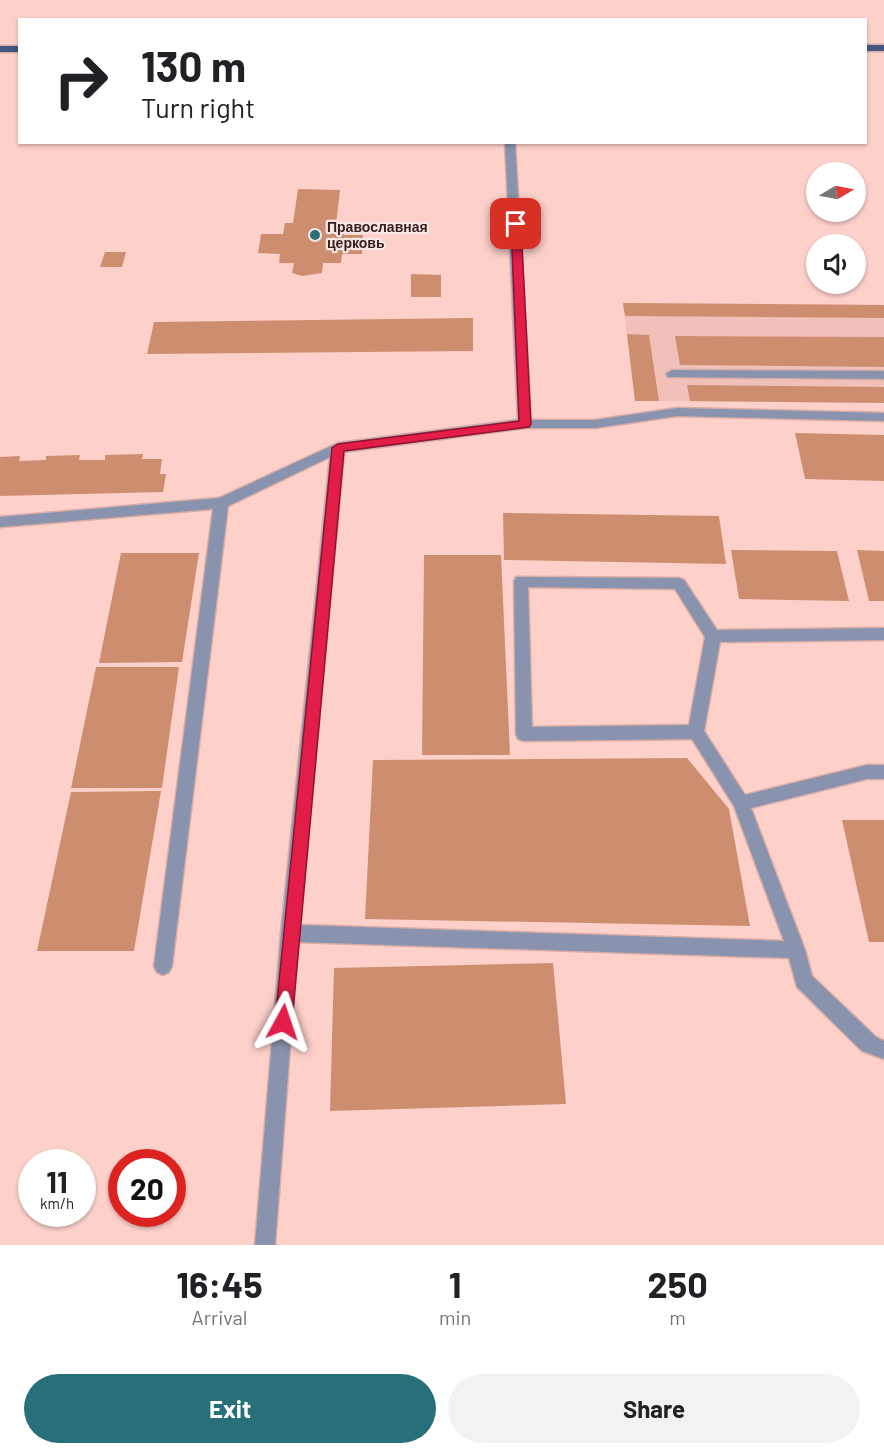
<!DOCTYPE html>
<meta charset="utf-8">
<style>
:root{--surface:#fff;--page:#f2f2f2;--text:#202124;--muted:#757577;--accent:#27707a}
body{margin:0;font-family:Barlow,sans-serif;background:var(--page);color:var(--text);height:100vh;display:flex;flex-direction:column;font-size:22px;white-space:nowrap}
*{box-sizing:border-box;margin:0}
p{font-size:20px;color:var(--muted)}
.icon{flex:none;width:33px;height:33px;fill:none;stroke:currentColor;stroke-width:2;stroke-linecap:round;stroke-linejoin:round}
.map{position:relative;height:1245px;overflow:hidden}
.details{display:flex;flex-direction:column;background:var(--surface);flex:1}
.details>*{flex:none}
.banner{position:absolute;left:18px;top:18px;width:849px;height:126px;border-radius:0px;box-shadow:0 2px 4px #0004;background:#fff;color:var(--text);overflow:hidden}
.needle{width:39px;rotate:80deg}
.buttons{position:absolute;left:806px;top:162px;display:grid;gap:12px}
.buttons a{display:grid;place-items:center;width:60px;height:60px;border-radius:50%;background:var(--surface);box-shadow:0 2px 4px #0004;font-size:30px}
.speed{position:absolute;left:18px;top:1149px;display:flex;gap:12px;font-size:30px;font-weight:700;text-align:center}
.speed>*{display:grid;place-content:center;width:78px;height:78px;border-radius:50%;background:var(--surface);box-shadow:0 2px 4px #0004;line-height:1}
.speed small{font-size:15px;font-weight:400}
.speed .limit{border:9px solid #d22;background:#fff;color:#111}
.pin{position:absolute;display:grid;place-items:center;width:51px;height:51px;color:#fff;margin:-26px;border-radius:12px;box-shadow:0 3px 9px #0006}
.me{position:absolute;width:66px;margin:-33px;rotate:5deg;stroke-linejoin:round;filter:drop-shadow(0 0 4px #0008)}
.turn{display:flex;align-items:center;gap:21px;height:126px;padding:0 24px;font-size:27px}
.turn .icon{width:78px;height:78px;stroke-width:2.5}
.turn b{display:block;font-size:42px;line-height:51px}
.eta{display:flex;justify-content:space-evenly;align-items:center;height:102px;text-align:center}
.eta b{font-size:36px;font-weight:700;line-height:42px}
.primary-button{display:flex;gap:12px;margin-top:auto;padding:12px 24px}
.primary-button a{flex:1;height:69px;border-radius:36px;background:var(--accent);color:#fff;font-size:24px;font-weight:700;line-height:69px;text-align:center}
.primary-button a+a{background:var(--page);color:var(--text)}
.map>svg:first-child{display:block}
.built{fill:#f1c0b9}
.building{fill:#cd8e6f}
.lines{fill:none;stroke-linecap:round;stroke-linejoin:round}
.minor-casing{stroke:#d7ada7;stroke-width:3}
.major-casing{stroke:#d7ada7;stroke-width:3}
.minor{fill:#8993ad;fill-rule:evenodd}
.major{fill:#455682;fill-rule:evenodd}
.route{fill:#e11d48;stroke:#92132f;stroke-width:1.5}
.poi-dot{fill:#27707a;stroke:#f6e6e4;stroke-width:2}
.labels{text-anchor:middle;stroke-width:4.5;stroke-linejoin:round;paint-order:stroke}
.far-poi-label{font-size:14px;font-weight:bold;fill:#3c201d;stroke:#f6e6e4;text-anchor:start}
</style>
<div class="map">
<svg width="884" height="1245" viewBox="0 0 884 1245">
<rect width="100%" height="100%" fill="#fed0ca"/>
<polygon class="built" points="623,303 884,305 884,403 635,401"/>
<g class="building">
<polygon points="298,189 340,190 336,224 345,224 344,235 363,235 362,254 342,254 341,263 323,263 322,273 302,276 292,273 294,263 279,263 280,254 258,253 261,234 283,234 285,223 293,223"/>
<polygon points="105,252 126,252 122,267 100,267"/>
<polygon points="411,274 441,275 441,297 411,297"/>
<polygon points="623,303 884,305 884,318 625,316"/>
<polygon points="473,318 473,351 147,354 154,322"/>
<polygon points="627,334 649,335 659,401 635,401"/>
<polygon points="675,336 884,337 884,367 680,365"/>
<polygon points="687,385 884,387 884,403 690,401"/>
<polygon points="795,433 884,435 884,481 805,479"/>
<polygon points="143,454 142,459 162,459 160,474 166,474 163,492 0,496 0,457 20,456 19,461 46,460 46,456 80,455 79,460 105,460 105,455"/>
<polygon points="503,513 719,516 726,564 504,560"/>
<polygon points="731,550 837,551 849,601 739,599"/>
<polygon points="857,550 884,551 884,601 869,601"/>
<polygon points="121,553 199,553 182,662 99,663"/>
<polygon points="424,555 501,555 510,755 422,755"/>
<polygon points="96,667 179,667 162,788 71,788"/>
<polygon points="687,758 729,809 750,926 365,919 373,760"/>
<polygon points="161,791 134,951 37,951 71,792"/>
<polygon points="842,820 884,820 884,942 869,942"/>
<polygon points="553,963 566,1104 330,1111 334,968"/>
</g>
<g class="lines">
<defs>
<g id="minor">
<path d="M505,142H515L531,420H595L677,408L884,413V421L677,416L595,428H525L344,452L300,925L784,941L734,806L692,739L524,741L518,739L516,734L514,581L516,577L679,578L684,580L717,630L884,628V640L720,642L704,731L745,795L867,765H884V779H867L751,808L805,950L812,976L876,1037L884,1041V1059L862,1051L797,987L789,958L298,942L275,1245H255L281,933L330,457L228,506L172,966L169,972L163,975L157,972L154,966L213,509L0,527V517L219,498L338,443L518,420ZM528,587L675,589L705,637L689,725L532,727Z"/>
<polygon points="672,370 884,371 884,379 668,377 666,374"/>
</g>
<g id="major">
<rect x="866" y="45" width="18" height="6"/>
<rect x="0" y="46" width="20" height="6"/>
</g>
</defs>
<use href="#minor" class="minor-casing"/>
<use href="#major" class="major-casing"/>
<use href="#minor" class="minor"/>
<use href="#major" class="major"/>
</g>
<polygon class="route" points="516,221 521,224 531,424 529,427 344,451 292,1022 289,1028 283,1030 277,1028 275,1022 332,448 338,444 519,421 511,224"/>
<circle class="poi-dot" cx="315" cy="235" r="6"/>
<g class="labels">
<g class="far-poi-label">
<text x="327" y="232">Православная<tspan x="327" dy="16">церковь</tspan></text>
</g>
</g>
</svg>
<div class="buttons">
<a><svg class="needle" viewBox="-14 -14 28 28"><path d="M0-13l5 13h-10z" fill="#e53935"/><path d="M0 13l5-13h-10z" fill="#757577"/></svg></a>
<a><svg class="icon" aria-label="sound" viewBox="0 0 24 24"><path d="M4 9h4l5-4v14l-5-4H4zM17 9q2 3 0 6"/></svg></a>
</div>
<div class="speed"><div>11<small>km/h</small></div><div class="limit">20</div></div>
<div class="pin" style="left:516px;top:224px;background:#d93025"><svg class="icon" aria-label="arrive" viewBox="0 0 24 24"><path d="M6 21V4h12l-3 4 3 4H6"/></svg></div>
<svg class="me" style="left:283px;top:1022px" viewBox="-20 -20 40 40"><path d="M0-17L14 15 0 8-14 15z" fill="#e11d48" stroke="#fff" stroke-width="4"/></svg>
<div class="banner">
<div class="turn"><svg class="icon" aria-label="right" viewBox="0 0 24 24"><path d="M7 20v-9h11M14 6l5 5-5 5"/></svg><div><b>130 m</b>Turn right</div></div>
</div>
</div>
<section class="details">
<div class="eta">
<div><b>16:45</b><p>Arrival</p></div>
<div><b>1</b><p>min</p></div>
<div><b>250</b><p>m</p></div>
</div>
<div class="primary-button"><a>Exit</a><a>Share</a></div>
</section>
